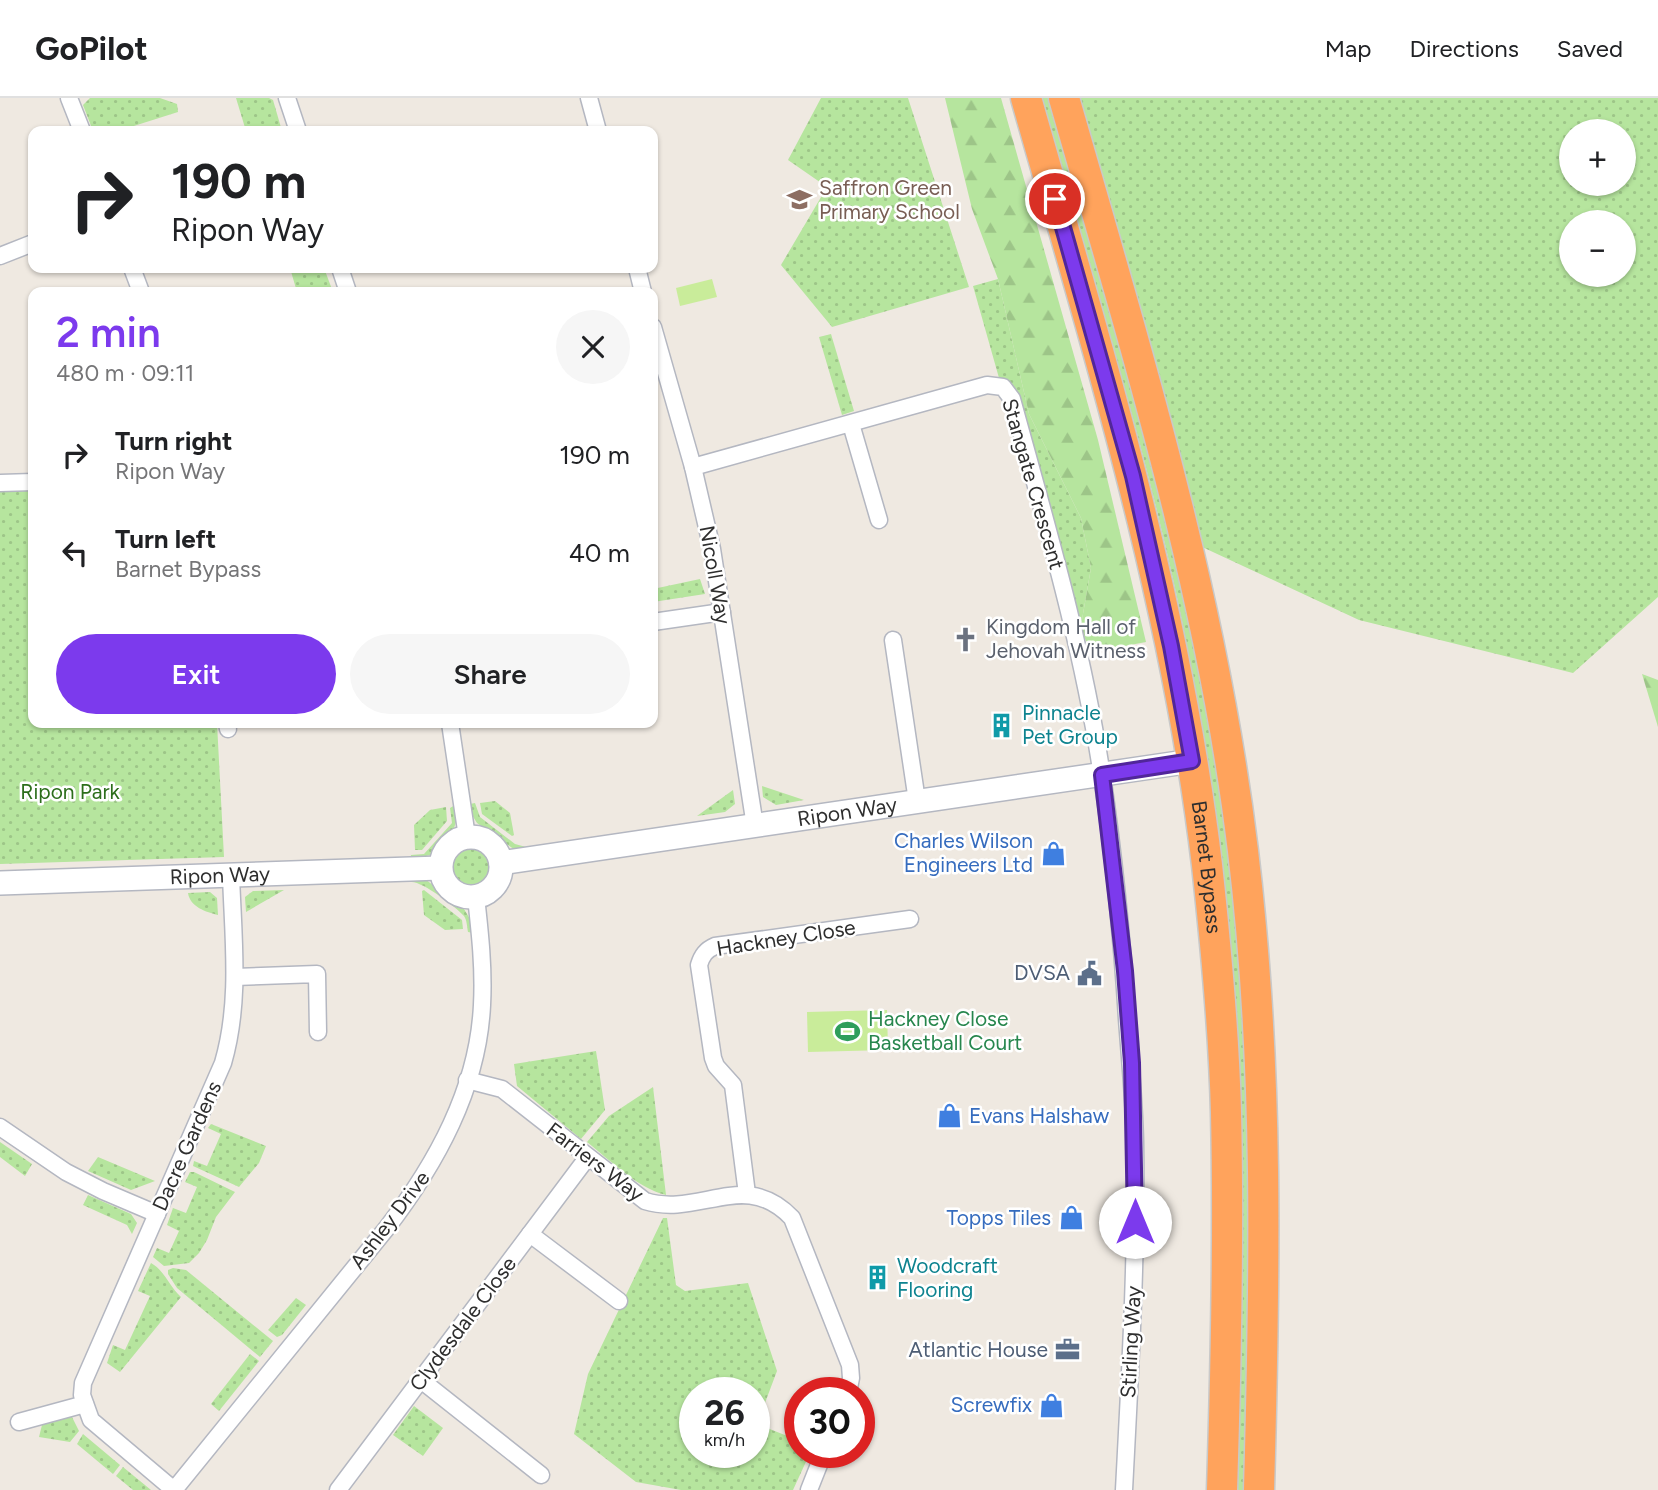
<!DOCTYPE html>
<meta charset="utf-8">
<style>
:root{--surface:#fff;--page:#f6f6f6;--text:#202124;--muted:#757577;--line:#e0e0e0;--accent:#7c3aed}
body{margin:0;font-family:Figtree,sans-serif;background:var(--page);color:var(--text);height:100vh;display:flex;flex-direction:column;font-size:26px;white-space:nowrap}
*{box-sizing:border-box;margin:0}
p{font-size:23px;color:var(--muted)}
.icon{flex:none;width:38px;height:38px;fill:none;stroke:currentColor;stroke-width:2;stroke-linecap:round;stroke-linejoin:round}
.map{position:relative;flex:1;overflow:hidden}
.sheet{position:absolute;left:28px;top:189px;width:630px;height:441px;display:flex;flex-direction:column;background:var(--surface);border-radius:14px;box-shadow:0 2px 5px #0004}
.sheet>*{flex:none}
.guide{position:absolute;left:28px;top:28px;width:630px;height:147px;border-radius:14px;box-shadow:0 2px 5px #0004;background:#fff;color:var(--text);overflow:hidden}
.buttons{position:absolute;left:1559px;top:21px;display:grid;gap:14px}
.buttons a{display:grid;place-items:center;width:77px;height:77px;border-radius:50%;background:var(--surface);box-shadow:0 2px 5px #0004;font-size:35px}
.speed{position:absolute;left:679px;top:1279px;display:flex;gap:14px;font-size:35px;font-weight:700;text-align:center}
.speed>*{display:grid;place-content:center;width:91px;height:91px;border-radius:50%;background:var(--surface);box-shadow:0 2px 5px #0004;line-height:1}
.speed small{font-size:18px;font-weight:400}
.speed .limit{border:10px solid #d22;background:#fff;color:#111}
.pin{position:absolute;display:grid;place-items:center;width:60px;height:60px;color:#fff;margin:-30px;border:4px solid #fff;border-radius:50%;box-shadow:0 2px 7px #0007}
.me{position:absolute;width:77px;margin:-38px;rotate:0deg;stroke-linejoin:round;filter:drop-shadow(0 0 5px #0008)}
.turn{display:flex;align-items:center;gap:24px;height:147px;padding:0 28px;font-size:32px}
.turn .icon{width:91px;height:91px;stroke-width:2.5}
.turn b{display:block;font-size:49px;line-height:60px}
.round{display:grid;place-items:center;flex:none;width:74px;height:74px;border-radius:37px;background:var(--page)}
.overview{display:flex;align-items:center;justify-content:space-between;height:119px;padding:0 28px}
h1{font-size:42px;font-weight:600;line-height:52px;color:var(--accent)}
.cta{display:flex;gap:14px;margin-top:auto;padding:14px 28px}
.cta a{flex:1;height:80px;border-radius:42px;background:var(--accent);color:#fff;font-size:28px;font-weight:600;line-height:80px;text-align:center}
.cta a+a{background:var(--page);color:var(--text)}
ul{padding:0;list-style:none}
li{display:flex;align-items:center;gap:21px;height:98px;padding:0 28px}
li div{flex:1}
li b{display:block;font-size:26px}
li em{font-style:normal}
header{display:flex;align-items:center;gap:42px;box-sizing:border-box;height:98px;padding:0 35px;background:var(--surface);border-bottom:2px solid var(--line)}
header strong{font-size:33px}
nav{display:flex;gap:38px;margin-inline-start:auto;font-size:24px}
.map>svg:first-child{display:block}
.grass{fill:url(#grass-dots);fill-rule:evenodd}
.forest{fill:url(#forest-firs)}
.pitch{fill:#c9ec9a}
.lines{fill:none;stroke-linecap:round;stroke-linejoin:round}
.street-casing{stroke:#b4b7c1;stroke-width:19}
.secondary-casing{stroke:#b4b7c1;stroke-width:26}
.highway-casing{stroke:#c9c9c9;stroke-width:33}
.street{stroke:#fff;stroke-width:16}
.secondary{stroke:#fff;stroke-width:23}
.highway{stroke:#ffa35c;stroke-width:30}
.route-casing{stroke:#51269a;stroke-width:18}
.route{stroke:#7c3aed;stroke-width:12}
.labels{text-anchor:middle;stroke-width:5;stroke-linejoin:round;paint-order:stroke}
.education-label{font-size:21px;fill:#785e54;stroke:#fff;text-anchor:start}
.street-label{font-size:21px;fill:#2e2e2e;stroke:#fff}
.worship-label{font-size:21px;fill:#5b616d;stroke:#fff;text-anchor:start}
.culture-label{font-size:21px;fill:#0d838f;stroke:#fff;text-anchor:start}
.park-label{font-size:21px;fill:#2c6e1b;stroke:#fff}
.shop-label{font-size:21px;fill:#366cbe;stroke:#fff;text-anchor:end}
.service-label{font-size:21px;fill:#4e5e75;stroke:#fff;text-anchor:end}
.leisure-label{font-size:21px;fill:#27864d;stroke:#fff;text-anchor:start}
</style>
<header>
<strong>GoPilot</strong>
<nav><a>Map</a><a>Directions</a><a>Saved</a></nav>
</header>
<div class="map">
<svg width="1658" height="1392" viewBox="0 0 1658 1392">
<defs>
<pattern id="grass-dots" width="8" height="8" patternUnits="userSpaceOnUse" patternTransform="scale(1.75)"><rect width="8" height="8" fill="#b6e59e"/><path d="M2 2h.1M6 6h.1" fill="none" stroke="#9dc588" stroke-width="1.8" stroke-linecap="round"/></pattern>
<pattern id="forest-firs" width="22" height="20" patternUnits="userSpaceOnUse" patternTransform="scale(1.75)"><rect width="22" height="20" fill="#b6e59e"/><path d="M5 1l3.5 6h-7zM16 11l3.5 6h-7z" fill="#9dc588"/></pattern>
</defs>
<rect width="100%" height="100%" fill="#efe9e1"/>
<g class="grass">
<polygon points="90,0 160,0 177,6 178,14 118,33 93,33 83,7"/>
<polygon points="236,0 269,0 273,2 282,33 246,33"/>
<polygon points="821,0 908,0 969,189 832,229 781,167 827,89 788,62"/>
<path d="M1041,0H1049C1123,260 1203,519 1233,788C1256,989 1250,1191 1244,1392H1236C1240,1259 1245,1127 1240,994C1235,850 1217,705 1190,563C1154,373 1094,186 1041,0Z"/>
<path d="M1079,0H1658V499L1573,575L1359,522L1200,448ZM1572,33H1624V86H1572ZM1572,124H1624V177H1572Z"/>
<polygon points="290,170 324,170 333,194 297,194"/>
<polygon points="998,181 1029,316 1081,420 1091,470 1080,533 1019,301 1014,291 999,280 973,188"/>
<polygon points="831,236 854,313 842,317 819,239"/>
<polygon points="0,393 33,393 33,625 217,625 224,759 0,766"/>
<polygon points="700,481 705,496 653,504 653,491"/>
<polygon points="762,688 804,702 776,707 763,699"/>
<polygon points="733,692 735,706 725,714 697,718"/>
<polygon points="495,703 510,715 514,737 512,738 482,716 480,705"/>
<polygon points="475,705 480,719 515,746 526,749 527,752 515,752 477,725 472,717 470,706"/>
<polygon points="455,707 457,721 454,730 430,757 410,762 411,757 424,756 452,725 450,710"/>
<polygon points="446,709 447,723 422,752 415,752 414,727 430,712"/>
<circle cx="470" cy="768" r="21"/>
<path d="M410,779L425,781L464,811L470,821L473,835L468,834C467,829 467,822 464,818C456,809 422,783 411,784Z"/>
<polygon points="284,792 246,814 245,799 253,793"/>
<polygon points="424,792 462,822 463,831 445,832 424,817 422,793"/>
<path d="M210,794L217,800L218,817C206,814 190,809 188,795Z"/>
<polygon points="596,953 605,1012 581,1041 517,988 514,966"/>
<path d="M653,989L666,1097C637,1090 610,1062 587,1044L609,1018Z"/>
<polygon points="211,1026 266,1048 259,1065 239,1089 193,1068 194,1063 207,1068 221,1036 208,1030"/>
<polygon points="0,1044 32,1066 25,1078 0,1059"/>
<polygon points="98,1059 155,1083 131,1092 88,1073"/>
<polygon points="190,1074 194,1074 235,1094 216,1119 207,1142 199,1155 189,1165 164,1168 153,1159 157,1150 169,1155 179,1133 167,1127 173,1110 186,1115 197,1089 185,1084"/>
<polygon points="88,1097 131,1116 137,1125 132,1136 127,1127 83,1107"/>
<path d="M663,1120H667L676,1187L685,1193L748,1185L777,1273L757,1326L800,1343V1354L810,1355L793,1392H681L636,1384L574,1336L588,1276ZM695,1295H754V1354H695Z"/>
<path d="M151,1165C165,1173 169,1188 181,1199L120,1274L107,1265L113,1247L125,1252L150,1198L138,1193Z"/>
<polygon points="173,1170 186,1172 273,1243 260,1259 177,1190 168,1176 168,1172"/>
<polygon points="296,1200 306,1207 282,1237 277,1239 268,1232"/>
<polygon points="250,1256 259,1263 219,1313 211,1306"/>
<polygon points="414,1308 443,1330 423,1358 393,1337"/>
<polygon points="71,1317 79,1333 70,1344 39,1339 43,1323"/>
<polygon points="83,1336 120,1367 113,1376 77,1346"/>
<polygon points="123,1369 151,1392 133,1392 116,1378"/>
</g>
<g class="forest">
<polygon points="945,0 1001,0 1098,342 1146,544 1093,554 1080,533 1091,470 1081,420 1029,316 998,181 972,111"/>
<polygon points="1642,576 1658,582 1658,629"/>
</g>
<g class="pitch">
<polygon points="712,181 717,199 680,208 676,190"/>
<polygon points="887,912 888,952 808,954 807,914"/>
</g>
<g class="lines">
<defs>
<g id="street">
<polyline points="69,0 82,33"/>
<polyline points="287,0 298,33"/>
<polyline points="589,0 598,33"/>
<polyline points="0,158 33,145"/>
<polyline points="132,170 141,194"/>
<polyline points="340,170 348,194"/>
<polyline points="637,170 643,194"/>
<polyline points="653,229 693,369 712,451 755,728"/>
<polyline points="851,326 879,422"/>
<path d="M693,369L987,287L1003,289L1012,301C1046,425 1083,550 1102,678C1114,759 1122,840 1127,921C1130,962 1134,1002 1135,1043C1137,1159 1130,1276 1124,1392"/>
<polyline points="0,385 33,384"/>
<polyline points="653,524 722,514"/>
<polyline points="893,542 917,703"/>
<polyline points="227,625 228,631"/>
<polyline points="450,625 467,739"/>
<polyline points="235,879 317,876 318,934"/>
<path d="M467,982L502,991L645,1103C699,1120 745,1070 792,1120L850,1267L851,1280L848,1295"/>
<polyline points="0,1029 66,1074 103,1093 157,1116"/>
<path d="M747,1096L733,987L716,968L713,960L699,867C702,857 706,852 715,848L910,821"/>
<polyline points="530,1136 619,1203"/>
<polyline points="421,1282 541,1377"/>
<polyline points="19,1324 85,1306"/>
<path d="M174,1392L386,1131C436,1066 478,991 482,907C484,871 480,835 476,799"/>
<path d="M174,1392L91,1322L82,1297L83,1285L223,965C241,903 233,840 231,777"/>
<polyline points="338,1392 587,1060"/>
<polyline points="809,1392 824,1354"/>
</g>
<g id="secondary">
<circle cx="471" cy="769" r="30"/>
<path id="s1" d="M501,765L1192,663"/>
<path id="s2" d="M0,785L440,770"/>
</g>
<g id="highway">
<path id="s3" d="M1026,0C1098,253 1176,505 1207,767C1216,849 1224,933 1226,1015C1229,1141 1226,1266 1222,1392"/>
<path d="M1064,0C1135,248 1212,496 1243,753C1269,968 1265,1176 1259,1392"/>
</g>
</defs>
<use href="#street" class="street-casing"/>
<use href="#secondary" class="secondary-casing"/>
<use href="#highway" class="highway-casing"/>
<use href="#street" class="street"/>
<use href="#secondary" class="secondary"/>
<use href="#highway" class="highway"/>
</g>
<g class="lines">
<defs>
<polyline id="route" points="1055,101 1133,378 1171,548 1192,663 1102,677 1125,873 1132,965 1135,1124"/>
</defs>
<use href="#route" class="route-casing"/>
<use href="#route" class="route"/>
</g>
<defs>
<symbol id="school-bare" viewBox="-9 -9 18 18"><path d="M0-5L7-2L0 1L-7-2ZM-4 1L0 2.5L4 1V4Q0 6-4 4Z" fill="#8d6e63" stroke="#fff" stroke-width="2.5" paint-order="stroke"/></symbol>
<symbol id="church-bare" viewBox="-9 -9 18 18"><path d="M-1.2-6h2.4v3.5h3.3v2.4h-3.3V6h-2.4V-.1h-3.3v-2.4h3.3Z" fill="#6b7280" stroke="#fff" stroke-width="2.5" paint-order="stroke"/></symbol>
<symbol id="building-bare" viewBox="-9 -9 18 18"><path d="M-4-6H4V6H1V3H-1V6H-4ZM-2.5-4.3h1.7v1.8h-1.7ZM.8-4.3h1.7v1.8H.8ZM-2.5-1h1.7V.8h-1.7ZM.8-1h1.7V.8H.8Z" fill="#0f9aa8" stroke="#fff" stroke-width="2.5" paint-order="stroke"/></symbol>
<symbol id="shop-bare" viewBox="-9 -9 18 18"><path d="M-5-2.5h2.3a2.7 3.5 0 0 1 5.4 0H5L5.5 6h-11ZM-1.5-2.5h3a1.5 2.3 0 0 0-3 0Z" fill="#3f7fe0" stroke="#fff" stroke-width="2.5" paint-order="stroke"/></symbol>
<symbol id="civic-bare" viewBox="-9 -9 18 18"><path d="M-.6-6.5H3V-4.5H.6V-3L4-1V1h2V6H-6V1h2V-1L-.6-3ZM-1.2 2.5V6h2.4V2.5Z" fill="#5c6f8a" stroke="#fff" stroke-width="2.5" paint-order="stroke"/></symbol>
<symbol id="stadium-bare" viewBox="-9 -9 18 18"><path d="M0-5a6.5 5 0 1 0 0 10a6.5 5 0 1 0 0-10ZM-3.5-1.8h7v3.6h-7Z" fill="#2e9e5b" stroke="#fff" stroke-width="2.5" paint-order="stroke"/></symbol>
<symbol id="office-bare" viewBox="-9 -9 18 18"><path d="M-6-3h4V-5.5h4V-3h4V5H-6ZM-1-4.5V-3h2v-1.5ZM-6 0V1H6V0Z" fill="#5c6f8a" stroke="#fff" stroke-width="2.5" paint-order="stroke"/></symbol>
</defs>
<g fill-rule="evenodd">
<use href="#school-bare" x="782" y="84" width="35" height="35"/>
<use href="#church-bare" x="948" y="524" width="35" height="35"/>
<use href="#building-bare" x="984" y="610" width="35" height="35"/>
<use href="#shop-bare" x="1036" y="738" width="35" height="35"/>
<use href="#civic-bare" x="1072" y="858" width="35" height="35"/>
<use href="#stadium-bare" x="830" y="916" width="35" height="35"/>
<use href="#shop-bare" x="932" y="1000" width="35" height="35"/>
<use href="#shop-bare" x="1054" y="1102" width="35" height="35"/>
<use href="#building-bare" x="860" y="1162" width="35" height="35"/>
<use href="#office-bare" x="1050" y="1234" width="35" height="35"/>
<use href="#shop-bare" x="1034" y="1290" width="35" height="35"/>
</g>
<g class="labels">
<g class="education-label">
<text x="819" y="97">Saffron Green<tspan x="819" dy="24">Primary School</tspan></text>
</g>
<g class="street-label">
<text transform="translate(1033 386) rotate(74)" y="7">Stangate Crescent</text>
<text transform="translate(715 477) rotate(80)" y="7">Nicoll Way</text>
<text dy="7" stroke="none"><textPath href="#s1" startOffset="350">Ripon Way</textPath></text>
<text dy="7" stroke="none"><textPath href="#s3" startOffset="791">Barnet Bypass</textPath></text>
<text dy="7" stroke="none"><textPath href="#s2" startOffset="220">Ripon Way</textPath></text>
<text transform="translate(786 840) rotate(-9)" y="7">Hackney Close</text>
<text transform="translate(187 1048) rotate(-66)" y="7">Dacre Gardens</text>
<text transform="translate(595 1064) rotate(37)" y="7">Farriers Way</text>
<text transform="translate(390 1122) rotate(-53)" y="7">Ashley Drive</text>
<text transform="translate(463 1226) rotate(-53)" y="7">Clydesdale Close</text>
<text transform="translate(1131 1244) rotate(-87)" y="7">Stirling Way</text>
</g>
<g class="worship-label">
<text x="986" y="536">Kingdom Hall of<tspan x="986" dy="24">Jehovah Witness</tspan></text>
</g>
<g class="culture-label">
<text x="1022" y="622">Pinnacle<tspan x="1022" dy="24">Pet Group</tspan></text>
<text x="897" y="1175">Woodcraft<tspan x="897" dy="24">Flooring</tspan></text>
</g>
<g class="park-label">
<text x="70" y="701">Ripon Park</text>
</g>
<g class="shop-label">
<text x="1033" y="750">Charles Wilson<tspan x="1033" dy="24">Engineers Ltd</tspan></text>
<text x="969" y="1025" text-anchor="start">Evans Halshaw</text>
<text x="1051" y="1127">Topps Tiles</text>
<text x="1032" y="1314">Screwfix</text>
</g>
<g class="service-label">
<text x="1070" y="882">DVSA</text>
<text x="1048" y="1259">Atlantic House</text>
</g>
<g class="leisure-label">
<text x="868" y="928">Hackney Close<tspan x="868" dy="24">Basketball Court</tspan></text>
</g>
</g>
</svg>
<div class="buttons">
<a>+</a>
<a>−</a>
</div>
<div class="speed"><div>26<small>km/h</small></div><div class="limit">30</div></div>
<div class="pin" style="left:1055px;top:101px;background:#d93025"><svg class="icon" aria-label="arrive" viewBox="0 0 24 24"><path d="M6 21V4h12l-3 4 3 4H6"/></svg></div>
<svg class="me" style="left:1135px;top:1124px" viewBox="-20 -20 40 40"><circle r="19" fill="#fff"/><path d="M0-13L10 11 0 6-10 11z" fill="#7c3aed"/></svg>
<div class="guide">
<div class="turn"><svg class="icon" aria-label="right" viewBox="0 0 24 24"><path d="M7 20v-9h11M14 6l5 5-5 5"/></svg><div><b>190 m</b>Ripon Way</div></div>
</div>
<section class="sheet">
<div class="overview"><div><h1>2 min</h1><p>480 m · 09:11</p></div><a class="round"><svg class="icon" aria-label="close" viewBox="0 0 24 24"><path d="M6 6l12 12M18 6L6 18"/></svg></a></div>
<ul>
<li><svg class="icon" aria-label="right" viewBox="0 0 24 24"><path d="M7 20v-9h11M14 6l5 5-5 5"/></svg><div><b>Turn right</b><p>Ripon Way</p></div><em>190 m</em></li>
<li><svg class="icon" aria-label="left" viewBox="0 0 24 24"><path d="M17 20v-9H6M10 6l-5 5 5 5"/></svg><div><b>Turn left</b><p>Barnet Bypass</p></div><em>40 m</em></li>
</ul>
<div class="cta"><a>Exit</a><a>Share</a></div>
</section>
</div>
